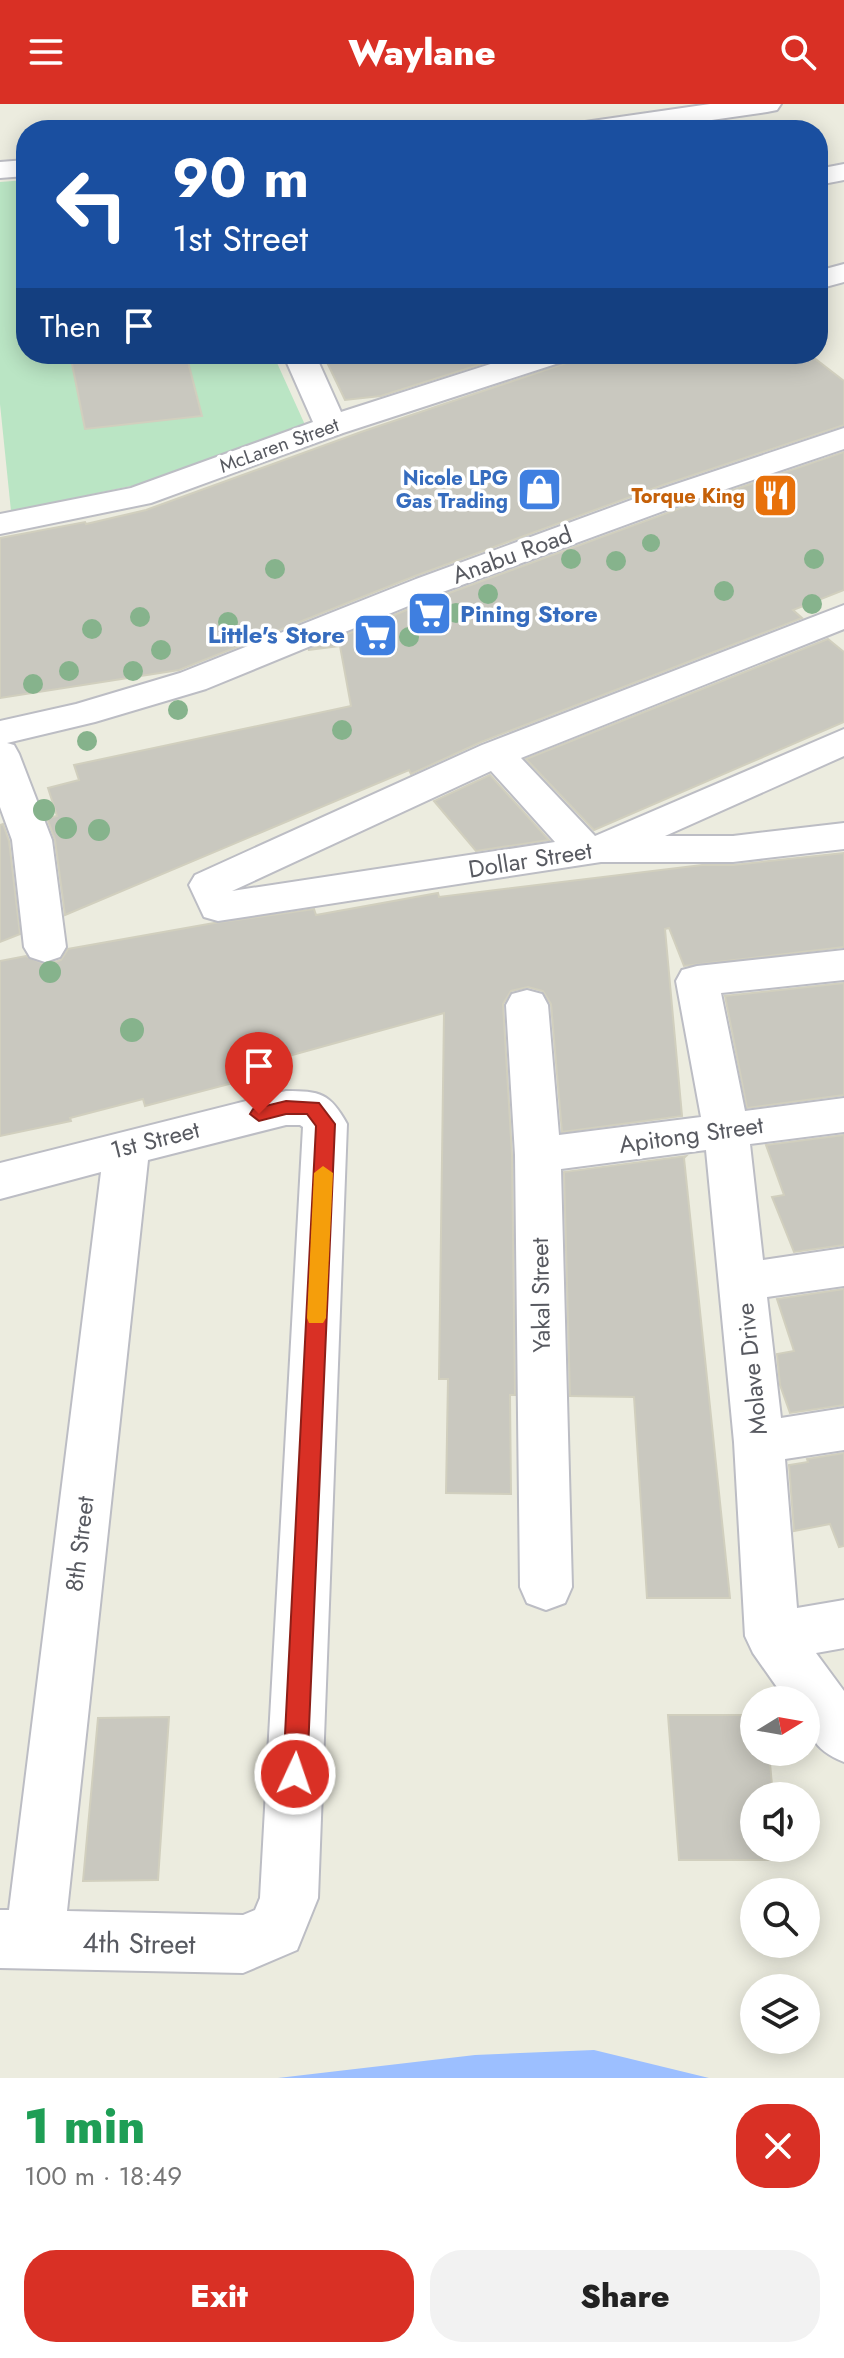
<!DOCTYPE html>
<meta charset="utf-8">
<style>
:root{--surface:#fff;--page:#f2f2f2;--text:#222;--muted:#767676;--accent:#d93025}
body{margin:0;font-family:Jost,sans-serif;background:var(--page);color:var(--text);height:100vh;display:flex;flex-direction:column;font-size:30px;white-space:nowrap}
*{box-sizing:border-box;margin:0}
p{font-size:26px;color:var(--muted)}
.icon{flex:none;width:44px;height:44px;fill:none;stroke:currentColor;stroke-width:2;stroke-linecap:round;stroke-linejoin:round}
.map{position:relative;height:1974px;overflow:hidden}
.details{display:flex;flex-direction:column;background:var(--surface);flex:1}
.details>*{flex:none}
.top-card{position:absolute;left:16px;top:16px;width:812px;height:244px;border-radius:32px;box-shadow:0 4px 20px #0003;background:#1a4fa0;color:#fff;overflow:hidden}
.needle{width:52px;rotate:79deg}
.fabs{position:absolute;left:740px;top:1582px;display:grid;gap:16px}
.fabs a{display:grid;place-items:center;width:80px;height:80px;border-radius:50%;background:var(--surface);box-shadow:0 4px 20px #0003;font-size:40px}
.pin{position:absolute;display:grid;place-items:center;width:68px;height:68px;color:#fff;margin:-82px -34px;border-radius:50% 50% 50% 0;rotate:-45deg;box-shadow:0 0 8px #0007}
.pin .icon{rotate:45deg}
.me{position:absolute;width:88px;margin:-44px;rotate:3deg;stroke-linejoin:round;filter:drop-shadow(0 0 6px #0008)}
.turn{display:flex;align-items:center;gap:28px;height:168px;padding:0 24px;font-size:36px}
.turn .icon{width:104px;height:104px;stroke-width:2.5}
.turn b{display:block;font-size:56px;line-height:68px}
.then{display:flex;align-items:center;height:76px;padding:0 24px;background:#0003;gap:16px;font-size:30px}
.round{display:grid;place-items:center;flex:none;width:84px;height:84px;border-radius:32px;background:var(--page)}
.summary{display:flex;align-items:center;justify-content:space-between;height:136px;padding:0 24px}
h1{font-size:48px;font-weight:800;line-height:60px;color:#1e9e55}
.button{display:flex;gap:16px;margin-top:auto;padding:16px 24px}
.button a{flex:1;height:92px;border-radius:32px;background:var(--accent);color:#fff;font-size:32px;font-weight:800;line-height:92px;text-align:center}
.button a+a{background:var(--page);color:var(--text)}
header{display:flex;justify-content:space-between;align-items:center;height:104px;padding:0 24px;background:var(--accent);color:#fff;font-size:36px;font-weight:800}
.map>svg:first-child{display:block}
.green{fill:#bae5c4}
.water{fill:#9cbfff}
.building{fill:#c9c8bf;stroke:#d1cfbe;stroke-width:2}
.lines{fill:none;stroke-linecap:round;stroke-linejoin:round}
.minor-casing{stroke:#bcbdc4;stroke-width:4}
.minor{fill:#fff;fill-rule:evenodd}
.tree{fill:#86b38c}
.route{fill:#d93025;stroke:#8d1f18;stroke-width:2}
.slow{fill:#f59e0b}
.labels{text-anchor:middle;stroke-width:7;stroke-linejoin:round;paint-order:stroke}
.far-street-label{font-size:20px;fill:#585a61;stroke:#fff}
.far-shop-label{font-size:20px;font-weight:bold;fill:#366cbe;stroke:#fff;text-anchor:end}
.far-food-label{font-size:20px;font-weight:bold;fill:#c56008;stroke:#fff;text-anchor:end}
.street-label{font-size:24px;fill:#585a61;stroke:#fff}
.shop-label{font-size:24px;font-weight:bold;fill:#366cbe;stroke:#fff;text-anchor:start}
.near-street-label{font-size:28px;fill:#585a61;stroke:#fff}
</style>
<header><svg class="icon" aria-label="menu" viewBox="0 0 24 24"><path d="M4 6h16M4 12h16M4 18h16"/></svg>Waylane<svg class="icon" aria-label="search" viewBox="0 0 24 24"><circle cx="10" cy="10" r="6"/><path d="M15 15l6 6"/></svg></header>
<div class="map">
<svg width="844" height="1974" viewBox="0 0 844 1974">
<rect width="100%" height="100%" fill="#ececdf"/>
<polygon class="green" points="26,76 26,250 273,250 306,323 136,381 11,407 0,300 0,78"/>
<polygon class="water" points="594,1946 709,1974 278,1974 475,1951"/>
<g class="building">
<polygon points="70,250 186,250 202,312 85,325"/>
<polygon points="323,250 506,250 507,252 381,292 345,296"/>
<polygon points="593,250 809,250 844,277 844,321 663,381 415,472 179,566 0,594 0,434 85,418 86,420 146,406 361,328"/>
<polygon points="844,348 844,486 793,506 802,514 481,638 411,670 409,666 65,811 55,736 47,714 57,712 48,684 79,676 74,661 351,602 340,542 308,546 441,492 689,401"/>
<polygon points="828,535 844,548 844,618 594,726 526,655"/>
<polygon points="490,671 549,736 476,747 434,697"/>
<polygon points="3,720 9,737 20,830 0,838 0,721"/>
<polygon points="844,749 844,843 684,862 669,824 665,825 682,1012 562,1028 551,900 543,887 528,883 511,887 503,900 512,1051 515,1291 510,1291 511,1390 446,1389 448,1275 439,1275 444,909 285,953 290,964 145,1002 143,995 70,1014 71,1017 0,1032 0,857 26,852 46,861 61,856 68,845 214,819 314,805 316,811 438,789 439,793 702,761 733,761"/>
<polygon points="844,879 844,991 747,1004 725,892"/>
<polygon points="844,1031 844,1141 794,1148 772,1093 784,1091 766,1041"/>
<polygon points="686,1052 684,1054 730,1494 647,1494 634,1293 570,1292 564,1068"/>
<polygon points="844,1185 844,1301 790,1309 780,1281 777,1250 794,1247 777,1195"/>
<polygon points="844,1349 844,1442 839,1443 830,1420 794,1427 789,1361 808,1358 807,1355"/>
<polygon points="668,1611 754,1611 754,1648 769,1648 773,1692 754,1692 754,1744 779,1744 780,1756 679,1756"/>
<polygon points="169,1613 158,1776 83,1777 98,1614"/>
</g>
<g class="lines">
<defs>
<g id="minor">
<polygon points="710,0 781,0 777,6 767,8 642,26 571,26 575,20 585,18"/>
<polygon points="26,56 26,72 0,74 0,58"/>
<polygon points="844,60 844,76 818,81 818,65"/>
<polygon points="844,160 844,178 818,185 818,167"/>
<polygon points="283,250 315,250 341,308 522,250 570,250 565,257 343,329 151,399 0,430 0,410 131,384 313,318"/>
<polygon points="844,324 844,345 688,398 440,489 206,585 95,618 7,639 14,641 19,650 52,736 66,843 60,853 45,858 30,853 24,843 12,736 0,703 0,617 76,600 180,569 416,475 664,384"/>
<path d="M844,501V525L521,654L595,732L844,625V652L665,732H733L844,719V745L733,758H601L218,817L204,813L189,781L195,771L482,641ZM491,667L555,738L232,787Z"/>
<path d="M844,846V876L721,889L745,1007L844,994V1028L750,1040L763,1156L844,1144V1182L767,1193L781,1314L844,1304V1346L785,1355L797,1504L844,1496V1544L816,1549L844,1587V1658C812,1645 806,1629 806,1596H786L753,1549L745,1532L734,1338L706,1046L561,1065L572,1483L565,1499L546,1506L527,1499L520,1483L515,1051L506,901L512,890L527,886L542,890L548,901L559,1031L701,1013L676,877L682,866L697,862Z"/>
<path d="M286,987C320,987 330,989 347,1020L318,1794L297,1846L243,1869L0,1864V1806H9L101,1068L0,1095V1059ZM286,1021H300L303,1023L260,1794L255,1806L243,1811L67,1807L148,1056Z"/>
</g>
</defs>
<use href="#minor" class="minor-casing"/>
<use href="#minor" class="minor"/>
</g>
<g class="tree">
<circle cx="651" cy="439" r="9"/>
<circle cx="571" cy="455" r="10"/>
<circle cx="814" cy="455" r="10"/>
<circle cx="616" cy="457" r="10"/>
<circle cx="275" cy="465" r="10"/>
<circle cx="724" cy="487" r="10"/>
<circle cx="488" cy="490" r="10"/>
<circle cx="812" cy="500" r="10"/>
<circle cx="456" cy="509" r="10"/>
<circle cx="140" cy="513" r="10"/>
<circle cx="228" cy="518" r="10"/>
<circle cx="92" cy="525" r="10"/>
<circle cx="409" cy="533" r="10"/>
<circle cx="161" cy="546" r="10"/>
<circle cx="69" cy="567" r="10"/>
<circle cx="133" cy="567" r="10"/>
<circle cx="33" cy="580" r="10"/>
<circle cx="178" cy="606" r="10"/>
<circle cx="342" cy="626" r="10"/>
<circle cx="87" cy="637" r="10"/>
<circle cx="44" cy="706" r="11"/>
<circle cx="66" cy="724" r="11"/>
<circle cx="99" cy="726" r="11"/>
<circle cx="50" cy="868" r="11"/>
<circle cx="132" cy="926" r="12"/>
</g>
<polygon class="route" points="286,997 319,999 335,1020 307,1670 303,1678 295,1681 287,1678 283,1670 316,1022 307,1010 286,1010 259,1017 250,1010 253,1005"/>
<polygon class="slow" points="323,1062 333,1069 326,1214 323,1219 309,1219 307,1214 314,1069"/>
<defs>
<symbol id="shop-square" viewBox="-11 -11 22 22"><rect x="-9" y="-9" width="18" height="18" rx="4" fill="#3f7fe0" stroke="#fff"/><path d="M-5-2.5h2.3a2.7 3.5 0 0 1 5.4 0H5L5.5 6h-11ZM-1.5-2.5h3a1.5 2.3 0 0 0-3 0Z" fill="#fff"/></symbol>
<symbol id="restaurant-square" viewBox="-11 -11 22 22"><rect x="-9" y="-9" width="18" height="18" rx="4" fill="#e8710a" stroke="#fff"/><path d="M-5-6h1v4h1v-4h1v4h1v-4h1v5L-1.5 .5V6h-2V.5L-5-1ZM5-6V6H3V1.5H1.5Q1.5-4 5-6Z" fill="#fff"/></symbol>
<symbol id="supermarket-square" viewBox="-11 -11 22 22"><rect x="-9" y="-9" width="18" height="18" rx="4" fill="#3f7fe0" stroke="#fff"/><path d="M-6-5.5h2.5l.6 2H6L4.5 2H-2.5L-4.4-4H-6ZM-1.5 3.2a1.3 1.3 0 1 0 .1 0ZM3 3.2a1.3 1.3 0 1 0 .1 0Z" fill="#fff"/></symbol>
</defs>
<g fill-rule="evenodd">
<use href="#shop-square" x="514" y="360" width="51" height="51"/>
<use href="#restaurant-square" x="750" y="366" width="51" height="51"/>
<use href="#supermarket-square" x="404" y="484" width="51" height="51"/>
<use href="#supermarket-square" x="350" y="506" width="51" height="51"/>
</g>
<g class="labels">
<g class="far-street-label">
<text transform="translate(279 341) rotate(-20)" y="7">McLaren Street</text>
</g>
<g class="far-shop-label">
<text x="508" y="381">Nicole LPG<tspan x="508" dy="23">Gas Trading</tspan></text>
</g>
<g class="far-food-label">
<text x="745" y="399">Torque King</text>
</g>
<g class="street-label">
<text transform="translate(512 451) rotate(-20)" y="8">Anabu Road</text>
<text transform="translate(530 756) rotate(-9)" y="8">Dollar Street</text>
<text transform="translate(691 1031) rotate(-8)" y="8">Apitong Street</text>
<text transform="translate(155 1036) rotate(-14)" y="8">1st Street</text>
<text transform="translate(541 1191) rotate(-91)" y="8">Yakal Street</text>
<text transform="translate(752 1265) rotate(-96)" y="8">Molave Drive</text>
<text transform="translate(80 1440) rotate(-83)" y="8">8th Street</text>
</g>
<g class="shop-label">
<text x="460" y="518">Pining Store</text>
<text x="345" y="539" text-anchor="end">Little's Store</text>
</g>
<g class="near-street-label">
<text transform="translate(139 1839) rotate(1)" y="10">4th Street</text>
</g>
</g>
</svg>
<div class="fabs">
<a><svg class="needle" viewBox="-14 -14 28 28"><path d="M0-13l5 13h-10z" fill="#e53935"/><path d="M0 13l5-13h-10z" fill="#767676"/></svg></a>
<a><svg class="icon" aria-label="sound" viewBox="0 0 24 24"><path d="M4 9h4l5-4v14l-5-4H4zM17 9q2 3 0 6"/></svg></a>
<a><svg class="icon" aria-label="search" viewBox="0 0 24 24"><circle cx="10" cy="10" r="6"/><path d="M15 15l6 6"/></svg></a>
<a><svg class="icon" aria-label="layers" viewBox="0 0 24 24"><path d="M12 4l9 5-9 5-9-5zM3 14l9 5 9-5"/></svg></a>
</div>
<div class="pin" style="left:259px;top:1010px;background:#d93025"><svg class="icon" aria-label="arrive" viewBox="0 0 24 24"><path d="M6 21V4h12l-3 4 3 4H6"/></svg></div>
<svg class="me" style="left:295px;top:1670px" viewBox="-20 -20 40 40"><circle r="17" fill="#d93025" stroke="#fff" stroke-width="3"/><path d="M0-11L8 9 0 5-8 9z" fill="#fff"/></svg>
<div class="top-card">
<div class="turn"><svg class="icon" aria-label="left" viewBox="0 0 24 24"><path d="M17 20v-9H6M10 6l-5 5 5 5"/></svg><div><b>90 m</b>1st Street</div></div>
<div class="then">Then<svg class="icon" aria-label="arrive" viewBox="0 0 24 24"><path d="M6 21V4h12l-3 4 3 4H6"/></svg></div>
</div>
</div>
<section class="details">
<div class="summary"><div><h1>1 min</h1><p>100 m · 18:49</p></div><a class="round" style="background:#d93025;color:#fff"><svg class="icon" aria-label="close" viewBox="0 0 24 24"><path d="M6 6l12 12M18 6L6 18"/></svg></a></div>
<div class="button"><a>Exit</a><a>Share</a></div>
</section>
